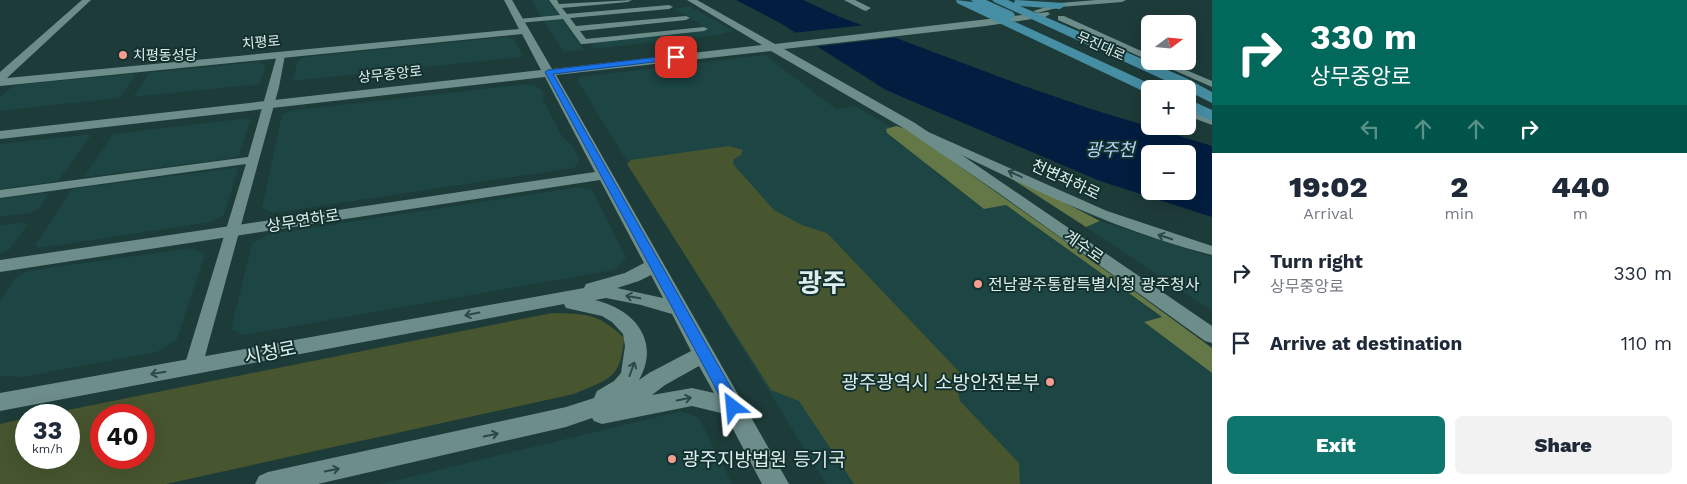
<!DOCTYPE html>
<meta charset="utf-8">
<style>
:root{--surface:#fff;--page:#f2f2f3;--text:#1f2937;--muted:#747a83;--accent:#0f766e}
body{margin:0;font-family:"Work Sans","Noto Sans KR",sans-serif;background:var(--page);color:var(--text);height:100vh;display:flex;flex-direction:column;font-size:19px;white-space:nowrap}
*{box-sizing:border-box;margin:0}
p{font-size:16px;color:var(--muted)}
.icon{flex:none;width:28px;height:28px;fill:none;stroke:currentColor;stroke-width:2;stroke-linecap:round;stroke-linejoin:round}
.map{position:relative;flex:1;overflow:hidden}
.panel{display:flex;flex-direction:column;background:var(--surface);width:475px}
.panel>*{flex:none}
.banner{background:#00695c;color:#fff;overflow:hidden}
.needle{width:32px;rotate:74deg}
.controls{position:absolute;left:1141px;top:15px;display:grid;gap:10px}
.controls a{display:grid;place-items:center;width:55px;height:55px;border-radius:8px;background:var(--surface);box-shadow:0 5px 20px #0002;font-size:25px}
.speed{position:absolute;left:15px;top:404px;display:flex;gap:10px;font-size:25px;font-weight:700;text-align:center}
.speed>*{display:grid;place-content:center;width:65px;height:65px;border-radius:50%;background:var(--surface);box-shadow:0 5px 20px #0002;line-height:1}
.speed small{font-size:12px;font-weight:400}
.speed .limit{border:8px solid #d22;background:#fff;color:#111}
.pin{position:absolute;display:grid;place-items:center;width:42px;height:42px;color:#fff;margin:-21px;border-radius:10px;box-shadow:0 2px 8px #0006}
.me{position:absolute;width:55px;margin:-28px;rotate:331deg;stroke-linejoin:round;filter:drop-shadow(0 0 4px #0008)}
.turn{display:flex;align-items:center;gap:18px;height:105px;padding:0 15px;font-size:22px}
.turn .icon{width:65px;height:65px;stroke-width:2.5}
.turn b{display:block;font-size:35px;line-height:42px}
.lanes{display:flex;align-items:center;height:48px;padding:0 15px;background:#0003;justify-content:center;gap:25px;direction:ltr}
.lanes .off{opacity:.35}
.eta{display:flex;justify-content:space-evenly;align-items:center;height:85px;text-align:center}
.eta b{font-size:30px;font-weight:800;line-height:35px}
.action{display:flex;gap:10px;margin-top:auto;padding:10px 15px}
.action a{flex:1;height:58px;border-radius:8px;background:var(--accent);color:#fff;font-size:20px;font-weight:800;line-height:58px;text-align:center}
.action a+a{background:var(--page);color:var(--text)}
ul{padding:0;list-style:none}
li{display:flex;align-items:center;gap:15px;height:70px;padding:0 15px}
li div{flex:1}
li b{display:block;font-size:19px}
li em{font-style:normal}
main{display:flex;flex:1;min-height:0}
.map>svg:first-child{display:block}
.built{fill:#1c4543}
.green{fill:#47562f;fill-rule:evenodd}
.forest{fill:#647847}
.water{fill:#011d3f;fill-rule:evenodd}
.pier{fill:#1d3b39}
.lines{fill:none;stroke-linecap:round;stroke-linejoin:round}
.minor{fill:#6d8d8a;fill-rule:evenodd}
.tertiary{fill:#6d8d8a;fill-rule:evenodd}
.trunk{fill:#468ea3;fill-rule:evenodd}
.oneway{stroke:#2a4846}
.route{fill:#1a73e8;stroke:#114b97}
.poi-dot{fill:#f59d8e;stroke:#13312f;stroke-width:2}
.labels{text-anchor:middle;stroke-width:4;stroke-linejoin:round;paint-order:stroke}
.far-street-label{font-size:14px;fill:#ddedec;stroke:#13312f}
.far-poi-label{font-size:14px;fill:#ddedec;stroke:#13312f;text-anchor:start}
.street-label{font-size:16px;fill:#ddedec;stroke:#13312f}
.poi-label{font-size:16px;fill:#ddedec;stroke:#13312f;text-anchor:start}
.water-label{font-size:18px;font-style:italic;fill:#b8d6fc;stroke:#13312f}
.near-street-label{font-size:19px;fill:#ddedec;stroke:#13312f}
.near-poi-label{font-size:19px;fill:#ddedec;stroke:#13312f;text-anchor:end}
.town-label{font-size:26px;font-weight:bold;fill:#ddedec;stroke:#13312f}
</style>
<main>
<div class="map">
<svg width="1212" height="484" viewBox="0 0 1212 484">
<rect width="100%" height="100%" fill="#1d3b39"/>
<g class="built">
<polygon points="531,0 548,0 559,15 542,18"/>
<polygon points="689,6 734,31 719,35 594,49 591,44 595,42 710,30 675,9"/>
<polygon points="558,19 563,20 584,50 564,52 544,21"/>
<polygon points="505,37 514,39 523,57 292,81 298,60 306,57"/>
<polygon points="765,55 836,109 855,106 893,128 936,173 984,209 1006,205 1162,318 1144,322 1212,373 1212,484 826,484 577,80 580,77"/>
<polygon points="258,62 266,65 260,84 133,97 149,73 155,72"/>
<polygon points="132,74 136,75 119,98 0,111 0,97 9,89 23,84"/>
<polygon points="527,84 534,85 543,91 543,100 562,136 571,144 579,158 578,163 574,168 273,213 262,208 282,115 289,111"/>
<polygon points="248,118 251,119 239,155 233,158 84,177 113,134"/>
<polygon points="92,134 58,181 0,189 0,144"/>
<polygon points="235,168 238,169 224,215 211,222 39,248 35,246 72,189"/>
<polygon points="579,187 592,190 626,258 614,270 244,335 231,329 252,244 269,234"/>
<polygon points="45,193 48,195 39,209 29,213 0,217 0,199"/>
<polygon points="1100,221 1212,257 1212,311 1086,227"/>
<polygon points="23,222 28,224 9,250 0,254 0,225"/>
<polygon points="191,248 205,254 177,339 157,352 22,377 0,376 0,301 15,278 27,271"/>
<polygon points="681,411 699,418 732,484 381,484"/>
</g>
<g class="green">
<polygon points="729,146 743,150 741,155 734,159 733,164 774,210 802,225 827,233 967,380 958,392 960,401 1019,463 1020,484 854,484 799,401 771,390 627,164 631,160"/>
<path d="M552,313C587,314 598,313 624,338C621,380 608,379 574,394L166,484H0V424L26,418V458H69V415H43ZM101,415H144V458H101Z"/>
</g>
<g class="forest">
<path d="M896,126C912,128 951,161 966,171C1049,229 1130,288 1212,348V373L1144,322L1162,317L1006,205L984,209L887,133L886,129Z"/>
<polygon points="1008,173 1100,221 1086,227 1004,174"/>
</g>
<path class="water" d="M736,0H803L840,17L1027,87L1091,109L1212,146V217L1100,181L886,90L782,24ZM1150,154H1188V191H1150Z"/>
<polygon class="pier" points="866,25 899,37 814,47 792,33"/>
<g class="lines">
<g class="minor">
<polygon points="549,0 557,0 559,4 632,0 628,2 562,8 567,14 669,5 673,7 669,9 570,18 576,26 686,16 690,18 686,20 580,31 586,39 704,27 708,29 704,31 584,44 581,44 563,19 519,23 515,21 519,19 560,15"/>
<polygon points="1096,0 1126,0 1122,2 1060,7 1037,13 1033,11 1060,3"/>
<polygon points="1058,16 1064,16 1150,55 1150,61 1058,20"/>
<polygon points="281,52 285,55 279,87 202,367 199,372 193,373 187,372 184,367 246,164 0,198 0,190 248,157 277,55"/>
<polygon points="1153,61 1165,61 1212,81 1212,87"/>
<polygon points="1188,110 1212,118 1212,125 1188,116"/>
<path d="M926,131L1107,211L1212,246V255C1111,230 1016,181 922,136L921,134L922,132Z"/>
</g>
<g class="tertiary">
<path d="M82,0H91L7,78L519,29L504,0H512L552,69L762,45L687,0H697L775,44L1048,12L1050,14L1045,17L986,26L784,49L915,123L1212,326V343L1205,341L1000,194L905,129L771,51L556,75L789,484H762L725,414L692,406L602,424L594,421L592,418L566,427L318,484H255L259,476L268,472L566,407L594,398L597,391L614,381L621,373L625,346L623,334L612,322L602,316L566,308L564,304L0,411V393L584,288L586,284L625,273L644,263L600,180L0,272V260L595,172L545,77L0,139V131L541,70L522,34L0,86V72ZM651,275L663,298L617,288L639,281ZM606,298L641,305L672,314L691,351L649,373L639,380C661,341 634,309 595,300ZM699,366L714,393L692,388L652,395L665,385Z"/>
<polygon points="844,0 855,0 871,8 866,11 863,10"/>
</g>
<g class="trunk">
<polygon points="956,0 973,2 971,0 986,0 1013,12 1015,15 1013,18 1009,19 1155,86 1158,89 1150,89 1150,94 1145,92 957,3"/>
<polygon points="992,0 1008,0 1014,3 1015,0 1064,3 1066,5 1060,9 1020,6 1186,78 1212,92 1212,103 1188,91 1188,89 1184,89 994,2"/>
<polygon points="1188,99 1212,110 1212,121 1188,110"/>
</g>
</g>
<defs><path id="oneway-shaft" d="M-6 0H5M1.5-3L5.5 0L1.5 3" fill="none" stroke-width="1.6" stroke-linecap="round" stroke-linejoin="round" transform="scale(1.25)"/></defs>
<g class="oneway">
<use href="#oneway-shaft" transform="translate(1015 174) rotate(-155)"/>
<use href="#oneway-shaft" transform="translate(1165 237) rotate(-162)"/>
<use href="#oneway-shaft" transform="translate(633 297) rotate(-170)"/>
<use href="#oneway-shaft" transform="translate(472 314) rotate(169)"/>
<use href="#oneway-shaft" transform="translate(632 369) rotate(-70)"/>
<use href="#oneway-shaft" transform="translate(158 373) rotate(170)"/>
<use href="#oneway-shaft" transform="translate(684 399) rotate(-11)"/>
<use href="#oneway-shaft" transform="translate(491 435) rotate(-12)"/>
<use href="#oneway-shaft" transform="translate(332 470) rotate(-12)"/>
</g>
<polygon class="route" points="676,55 680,57 679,59 553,74 739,402 741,407 739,411 733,413 728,411 545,72 548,70"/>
<g class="poi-dot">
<circle cx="123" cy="55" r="5"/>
<circle cx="978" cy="284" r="5"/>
<circle cx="1050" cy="382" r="5"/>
<circle cx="672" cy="459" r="5"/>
</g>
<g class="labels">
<g class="far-street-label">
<text transform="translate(261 42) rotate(-5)" y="5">치평로</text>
<text transform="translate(1101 46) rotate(24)" y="5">무진대로</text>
<text transform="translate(390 74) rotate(-6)" y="5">상무중앙로</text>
</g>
<g class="far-poi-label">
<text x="133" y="60">치평동성당</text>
</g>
<g class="street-label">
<text transform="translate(1066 179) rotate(25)" y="6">천변좌하로</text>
<text transform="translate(303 220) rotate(-9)" y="6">상무연하로</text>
<text transform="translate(1084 246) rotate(35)" y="6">계수로</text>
</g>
<g class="poi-label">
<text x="988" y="290">전남광주통합특별시청 광주청사</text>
</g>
<g class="water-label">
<text x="1110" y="156">광주천</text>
</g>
<g class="near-street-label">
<text transform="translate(270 352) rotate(-11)" y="7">시청로</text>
</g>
<g class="near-poi-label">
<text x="1040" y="389">광주광역시 소방안전본부</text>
<text x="682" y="466" text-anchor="start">광주지방법원 등기국</text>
</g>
<g class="town-label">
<text x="822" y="292">광주</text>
</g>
</g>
</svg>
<div class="controls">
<a><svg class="needle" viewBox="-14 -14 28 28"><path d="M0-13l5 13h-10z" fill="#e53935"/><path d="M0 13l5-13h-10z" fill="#747a83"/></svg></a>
<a>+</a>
<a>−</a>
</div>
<div class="speed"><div>33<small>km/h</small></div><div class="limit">40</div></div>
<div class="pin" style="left:676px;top:57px;background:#d93025"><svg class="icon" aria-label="arrive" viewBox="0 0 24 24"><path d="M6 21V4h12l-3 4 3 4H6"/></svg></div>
<svg class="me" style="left:733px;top:407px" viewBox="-20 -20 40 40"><path d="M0-17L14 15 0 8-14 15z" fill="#1a73e8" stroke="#fff" stroke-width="4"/></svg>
</div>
<section class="panel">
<div class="banner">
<div class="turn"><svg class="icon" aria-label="right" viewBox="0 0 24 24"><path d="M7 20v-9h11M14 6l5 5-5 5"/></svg><div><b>330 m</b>상무중앙로</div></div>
<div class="lanes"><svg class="icon off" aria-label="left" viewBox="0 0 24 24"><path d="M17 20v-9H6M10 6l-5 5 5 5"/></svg><svg class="icon off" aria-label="ahead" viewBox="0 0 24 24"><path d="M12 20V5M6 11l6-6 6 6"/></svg><svg class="icon off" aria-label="ahead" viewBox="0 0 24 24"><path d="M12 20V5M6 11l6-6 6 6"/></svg><svg class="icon" aria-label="right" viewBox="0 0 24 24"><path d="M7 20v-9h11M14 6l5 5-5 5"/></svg></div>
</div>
<div class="eta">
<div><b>19:02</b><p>Arrival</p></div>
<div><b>2</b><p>min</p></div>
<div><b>440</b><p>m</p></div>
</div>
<ul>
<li><svg class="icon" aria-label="right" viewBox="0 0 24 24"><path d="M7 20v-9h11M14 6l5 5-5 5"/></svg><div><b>Turn right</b><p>상무중앙로</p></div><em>330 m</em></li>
<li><svg class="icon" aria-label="arrive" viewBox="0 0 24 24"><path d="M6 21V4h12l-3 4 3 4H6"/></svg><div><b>Arrive at destination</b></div><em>110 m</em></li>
</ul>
<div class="action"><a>Exit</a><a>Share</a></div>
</section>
</main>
